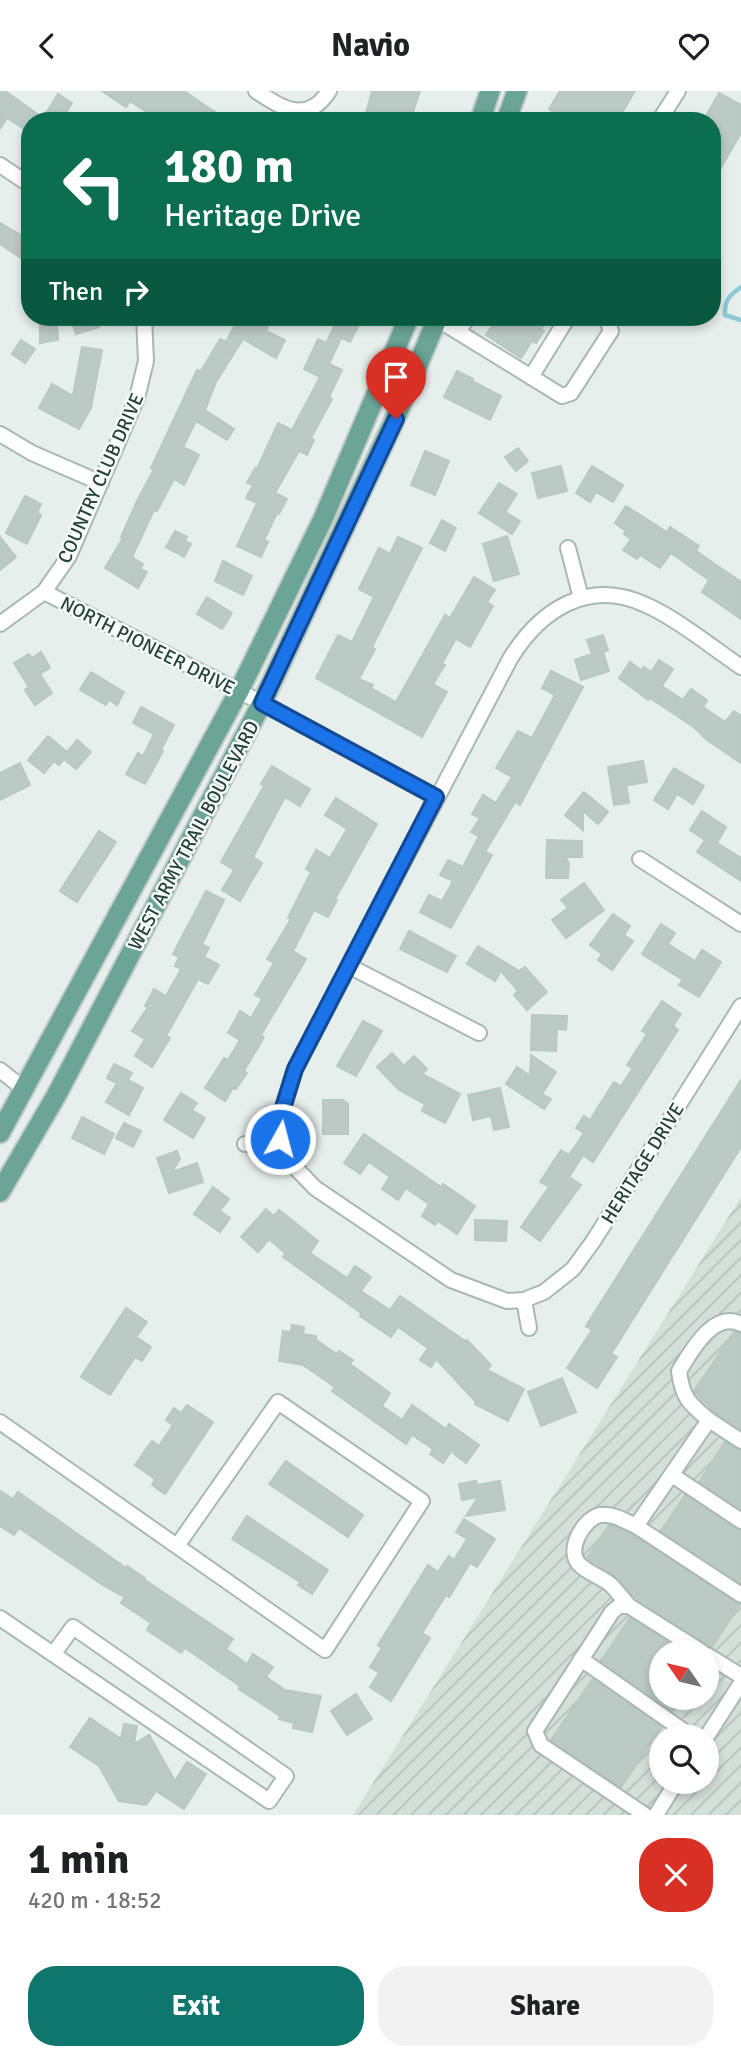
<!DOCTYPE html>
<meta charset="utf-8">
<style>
:root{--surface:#fff;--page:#f2f2f2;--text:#202124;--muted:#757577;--accent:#0f766e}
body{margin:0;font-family:Signika,sans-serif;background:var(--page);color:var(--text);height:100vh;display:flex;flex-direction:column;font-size:26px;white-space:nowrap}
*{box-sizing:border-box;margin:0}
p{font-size:23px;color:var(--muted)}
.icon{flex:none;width:38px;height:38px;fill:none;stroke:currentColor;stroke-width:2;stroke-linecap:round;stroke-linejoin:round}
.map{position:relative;height:1724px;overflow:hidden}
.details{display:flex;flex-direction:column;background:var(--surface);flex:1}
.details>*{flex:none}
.hud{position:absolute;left:21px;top:21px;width:700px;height:214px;border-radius:28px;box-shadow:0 4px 10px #0003;background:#0b6e4f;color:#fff;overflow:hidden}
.needle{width:46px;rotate:304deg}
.fabs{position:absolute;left:649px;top:1549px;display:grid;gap:14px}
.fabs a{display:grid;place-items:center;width:70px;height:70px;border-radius:50%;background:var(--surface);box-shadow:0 4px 10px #0003;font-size:35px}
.pin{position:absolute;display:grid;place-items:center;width:60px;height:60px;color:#fff;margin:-72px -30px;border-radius:50% 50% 50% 0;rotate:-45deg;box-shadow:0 0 7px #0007}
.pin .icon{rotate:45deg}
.me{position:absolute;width:77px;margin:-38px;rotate:7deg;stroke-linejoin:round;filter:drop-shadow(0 0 5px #0008)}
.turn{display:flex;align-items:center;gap:24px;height:147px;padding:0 28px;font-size:32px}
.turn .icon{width:91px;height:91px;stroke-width:2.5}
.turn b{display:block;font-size:49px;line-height:60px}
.then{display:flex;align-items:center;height:66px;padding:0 28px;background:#0003;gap:14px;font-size:26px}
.round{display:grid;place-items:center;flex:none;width:74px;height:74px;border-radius:28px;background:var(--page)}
.overview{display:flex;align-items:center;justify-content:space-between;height:119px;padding:0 28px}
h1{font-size:42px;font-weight:800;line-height:52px}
.cta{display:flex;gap:14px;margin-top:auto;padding:14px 28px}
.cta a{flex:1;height:80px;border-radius:28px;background:var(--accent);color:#fff;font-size:28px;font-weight:800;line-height:80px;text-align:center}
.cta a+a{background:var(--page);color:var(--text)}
header{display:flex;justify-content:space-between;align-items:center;height:91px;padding:0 28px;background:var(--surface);font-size:32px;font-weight:800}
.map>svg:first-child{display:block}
.industrial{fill:url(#industrial-furrows);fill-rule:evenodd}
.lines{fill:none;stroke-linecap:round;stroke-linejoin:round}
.stream{stroke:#8ec9d4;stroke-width:4.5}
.building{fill:#bbcac4;stroke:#b8c9c2;stroke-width:2}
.minor-casing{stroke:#a8b8b2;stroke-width:18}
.major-casing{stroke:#c2cac8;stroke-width:23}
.minor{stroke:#fff;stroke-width:14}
.major{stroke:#6aa596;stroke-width:19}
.route-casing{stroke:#114b97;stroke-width:18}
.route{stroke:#1a73e8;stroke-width:12}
.labels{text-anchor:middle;stroke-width:5;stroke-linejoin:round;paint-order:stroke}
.street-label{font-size:19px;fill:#24423a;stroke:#f7fbf9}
</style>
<header><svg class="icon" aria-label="back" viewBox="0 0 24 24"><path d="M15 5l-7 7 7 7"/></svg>Navio<svg class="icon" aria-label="heart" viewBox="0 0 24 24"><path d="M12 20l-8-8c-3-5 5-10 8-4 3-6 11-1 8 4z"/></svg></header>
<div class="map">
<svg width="741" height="1724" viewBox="0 0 741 1724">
<defs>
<pattern id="industrial-furrows" width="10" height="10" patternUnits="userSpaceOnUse" patternTransform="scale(1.75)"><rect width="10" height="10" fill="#d4dfda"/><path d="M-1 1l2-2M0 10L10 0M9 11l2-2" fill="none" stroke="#b6c1bc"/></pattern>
</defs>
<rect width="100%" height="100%" fill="#e6efeb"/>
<path class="industrial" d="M741,1106V1724H353ZM662,1561H707V1606H662ZM662,1645H707V1690H662Z"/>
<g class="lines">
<path class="stream" d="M741,196C730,204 724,209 725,224L741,229"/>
</g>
<g class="building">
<polygon points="0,0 5,0 43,27 58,3 72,12 61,30 30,30 30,42 7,27 0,38"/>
<polygon points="102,0 184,0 228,30 160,30 130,10 126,16"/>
<polygon points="372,0 420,0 410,30 364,30"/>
<polygon points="560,0 635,0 617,30 595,30 589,25 586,30 566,30 549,18"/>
<polygon points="719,2 741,14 741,42 712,92 712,30 703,30"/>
<polygon points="0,132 30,149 30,173 0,153"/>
<polygon points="70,226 96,226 99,236 76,243"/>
<polygon points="239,226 264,226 262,229 269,233 266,240 285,249 276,267 243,248 216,291 205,319 234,338 227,349 196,330 183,356 199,364 184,394 174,388 157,420 154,419 132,466 143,473 140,478 147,481 138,497 105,477 123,447 121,446 137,410 154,378 151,377 197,279 201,280 220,248 226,251"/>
<polygon points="339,226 363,226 350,251 341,247 329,273 342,279 329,306 332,308 311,347 314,349 307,364 299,360 275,402 287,408 279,423 277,422 264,449 268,451 261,466 237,455 257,412 246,407 253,394 247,392 255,377 257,378 278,332 292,339 320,286 304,278 318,248 326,252"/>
<polygon points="498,226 548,226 541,238 544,240 536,252 532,250 521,267 486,244"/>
<polygon points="57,233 58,249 40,252 40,234"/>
<polygon points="21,249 35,258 25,272 12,263"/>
<polygon points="82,256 102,259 91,317 79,338 39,317 52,293 73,305"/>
<polygon points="457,280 473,288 472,290 501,305 490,329 444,306"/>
<polygon points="518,357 528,370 516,380 505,366"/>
<polygon points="425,360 449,370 435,404 411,394"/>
<polygon points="561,375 567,400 538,407 532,382"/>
<polygon points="592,375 623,394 613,411 596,401 590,411 576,402"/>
<polygon points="499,392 517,403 505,421 520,430 512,443 479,422"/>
<polygon points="25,405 41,413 37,422 41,424 27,453 6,442"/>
<polygon points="626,415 667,441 670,436 699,455 696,460 741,491 741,528 702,501 709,489 671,462 660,477 640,464 637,468 623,459 631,448 624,443 626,440 615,432"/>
<polygon points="442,429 456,437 445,460 430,452"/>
<polygon points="175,440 187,446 185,450 191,453 184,466 166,456"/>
<polygon points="507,445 519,483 494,490 483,453"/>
<polygon points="0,446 16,466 0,479"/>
<polygon points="398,446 422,457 372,556 375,558 359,588 373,594 371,597 396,611 445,524 450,527 474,486 495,499 487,511 493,515 470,556 456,548 442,572 445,574 433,593 447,601 422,646 316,587 338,544 352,551 374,506 359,498 379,457 390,463"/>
<polygon points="223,470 252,485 243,504 215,490"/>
<polygon points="207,506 232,522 222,538 197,523"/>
<polygon points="603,544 608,559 603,561 609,580 581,589 575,569 592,563 587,549"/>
<polygon points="41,561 50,577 40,583 52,602 35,614 25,599 29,596 14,572 29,563 32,567"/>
<polygon points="659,569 673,578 662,595 683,609 691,598 707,609 703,616 725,631 734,620 741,625 741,672 707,649 695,637 650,607 648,609 619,587 630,571 641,579 644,576 651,581"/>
<polygon points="551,580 583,596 520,714 515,711 485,761 492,764 451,837 420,821 429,804 442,810 453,790 440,784 448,769 463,776 479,745 471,741 480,727 472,723 483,704 496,712 512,686 496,677 518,640 532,647 555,604 542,597"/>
<polygon points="91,581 124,601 117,614 109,609 106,614 80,599"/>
<polygon points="141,616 174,634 161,659 163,660 145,693 126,683 138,662 143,665 154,643 133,632"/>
<polygon points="48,645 67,661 77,649 91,661 76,678 64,668 59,674 54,670 44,682 28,669"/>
<polygon points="643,670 647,691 629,694 626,692 629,712 614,714 608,676"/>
<polygon points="20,672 30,694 0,709 0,682"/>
<polygon points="272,675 310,698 300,715 285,706 253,766 262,772 240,810 222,799 234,779 221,771 264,695 261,693"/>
<polygon points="674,677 704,695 693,713 677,703 668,718 654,709"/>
<polygon points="584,701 608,721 598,733 583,720 583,739 565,724"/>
<polygon points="336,707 377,733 335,808 337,809 328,826 314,819 293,860 306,868 261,944 264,946 244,980 247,982 236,998 233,997 225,1010 205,997 224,967 228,969 240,949 228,942 240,920 251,927 262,908 255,904 274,872 267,868 291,828 288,827 311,781 306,778 316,759 330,767 347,738 325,724"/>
<polygon points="702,720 726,736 717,752 741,767 741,790 697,761 705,749 690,739"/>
<polygon points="99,740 116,751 77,811 60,800"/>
<polygon points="547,749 582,750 582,766 565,766 569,772 568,787 546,787"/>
<polygon points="584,792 604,819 566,847 552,829 568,817 561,809"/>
<polygon points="206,800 224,809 202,853 209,857 204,866 219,874 208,893 198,888 166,945 170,947 152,976 135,965 145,948 132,940 148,916 145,915 154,898 166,905 181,878 175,875 179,866 173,863"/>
<polygon points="613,823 630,835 624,844 633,850 612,879 598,869 602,863 590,854"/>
<polygon points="661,833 675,842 668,853 695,870 702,859 721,871 699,906 679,894 683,889 642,863"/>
<polygon points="409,840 456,865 447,881 400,858"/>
<polygon points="478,855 519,880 525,876 547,901 527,919 514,904 518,900 501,880 495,890 467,873"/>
<polygon points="662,910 681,923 673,935 678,939 593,1071 583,1064 569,1086 581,1094 540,1150 521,1136 549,1096 540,1091 561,1059 569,1064 584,1042 576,1037 584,1025 590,1029 614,991 621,995 633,977 627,974 647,943 642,940"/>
<polygon points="532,924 567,925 566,939 557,938 556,960 531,959"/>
<polygon points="363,930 382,940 356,985 337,975"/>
<polygon points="392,962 404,975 414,965 427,978 422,983 460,1003 445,1032 422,1020 425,1013 399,999 377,976"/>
<polygon points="531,964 556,981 542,1003 551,1008 544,1018 506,993 517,976 530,985"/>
<polygon points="114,973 132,982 128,989 143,997 129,1024 106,1011 117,992 107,987"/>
<polygon points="741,989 741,1056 611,1263 617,1266 597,1297 567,1277 592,1239 586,1235"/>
<polygon points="500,997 509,1036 494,1039 491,1025 473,1029 468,1004"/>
<polygon points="181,1002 197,1012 192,1019 205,1027 193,1047 164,1029"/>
<polygon points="323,1009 343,1009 348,1013 348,1043 323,1043"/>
<polygon points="82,1026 114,1043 104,1063 72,1047"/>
<polygon points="124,1032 141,1040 133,1056 116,1047"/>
<polygon points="364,1043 441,1096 443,1093 475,1115 457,1143 438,1130 435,1134 422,1125 429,1113 406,1097 398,1109 382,1098 390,1086 369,1071 360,1083 344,1072"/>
<polygon points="177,1060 180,1068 172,1081 197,1072 203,1091 169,1102 157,1067"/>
<polygon points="213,1096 229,1108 220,1120 230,1127 220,1141 194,1123"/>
<polygon points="266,1118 274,1125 279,1119 318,1150 310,1162 347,1187 355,1175 371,1186 361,1200 390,1219 400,1205 465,1250 467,1249 491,1274 487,1279 524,1298 508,1330 475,1313 476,1311 436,1268 431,1276 420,1269 428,1257 398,1236 391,1246 360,1225 361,1222 283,1166 285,1162 269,1148 258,1161 241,1146"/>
<polygon points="475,1129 507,1130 506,1150 475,1149"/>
<polygon points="126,1217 147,1231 136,1246 151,1256 142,1270 135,1266 110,1304 81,1286"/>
<polygon points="292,1234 304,1236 303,1243 316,1245 316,1249 337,1263 339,1260 353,1269 350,1273 390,1302 382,1315 402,1329 412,1314 446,1338 449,1333 479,1354 466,1372 454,1363 453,1358 443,1372 430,1363 433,1358 412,1344 406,1353 332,1300 335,1296 303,1274 279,1270 283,1240 291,1241"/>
<polygon points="734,1241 741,1242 741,1338 715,1321 694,1300"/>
<polygon points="562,1287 576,1321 541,1335 528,1301"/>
<polygon points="187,1314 213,1331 165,1403 152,1394 155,1388 135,1374 152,1350 159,1355 173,1334 166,1329 174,1317 181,1322"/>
<polygon points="725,1351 741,1360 741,1418 699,1391"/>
<polygon points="286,1370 363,1424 348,1446 269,1393"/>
<polygon points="476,1390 477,1394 500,1390 505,1419 466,1425 478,1406 462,1409 459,1393"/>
<polygon points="0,1400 13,1408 18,1401 126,1477 127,1475 145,1487 145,1489 233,1548 226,1558 247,1573 253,1563 273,1576 266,1586 285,1599 321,1605 312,1641 293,1637 294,1632 279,1628 280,1625 239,1598 240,1595 185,1557 181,1562 147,1539 151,1532 121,1512 125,1506 104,1495 19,1437 14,1444 0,1435"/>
<polygon points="685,1404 741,1440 741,1492 661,1440"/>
<polygon points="247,1425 328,1479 312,1503 298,1494 300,1491 232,1448"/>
<polygon points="464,1428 495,1448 477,1476 470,1472 449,1506 446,1504 422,1542 430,1547 391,1610 370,1596 379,1582 370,1576 382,1557 378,1554 428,1474 438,1481 449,1465 454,1469 467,1448 456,1441"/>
<polygon points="609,1434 631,1443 740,1513 712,1556 640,1511 617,1487 587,1467"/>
<polygon points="630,1527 684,1561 662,1561 662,1606 679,1606 671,1619 601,1570"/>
<polygon points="593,1588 662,1636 621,1696 551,1649"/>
<polygon points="356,1603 372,1628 347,1644 331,1620"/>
<polygon points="90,1627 121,1648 124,1633 137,1635 134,1653 149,1644 175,1690 187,1671 206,1683 184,1718 156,1700 146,1714 119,1710 99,1675 70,1656"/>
</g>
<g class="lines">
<defs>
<g id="minor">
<path d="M256,0C282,17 307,34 329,0"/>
<polyline points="659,30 678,0"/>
<polyline points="0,74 30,94"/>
<polyline points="437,228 562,305 571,302 611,240 606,226"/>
<polyline points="458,241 468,226"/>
<polyline points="531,286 568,226"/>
<polyline points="0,343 32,362 101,392"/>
<polyline points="568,457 581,507"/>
<polyline points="44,501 69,465 137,307 146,270 144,226"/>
<polyline points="0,533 44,501 262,612 436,706"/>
<path d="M741,576C713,557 676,527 646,514C588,487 540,519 510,568L295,978L278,1033L280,1048L292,1073L315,1097L451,1189L507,1210L524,1209L544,1201L573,1178L594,1149L741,915"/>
<polyline points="640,768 741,833"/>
<polyline points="349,875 479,942"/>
<polyline points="0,979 24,998"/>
<polyline points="245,1053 280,1048"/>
<polyline points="524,1209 529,1237"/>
<polyline points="709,1329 741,1350"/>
<polyline points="0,1331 325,1559 422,1410 278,1311 177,1455"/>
<polyline points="672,1384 741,1430"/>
<polyline points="636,1435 741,1504"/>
<path d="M629,1515C623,1508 617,1500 611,1494C602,1486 587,1482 579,1473C566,1459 583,1428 600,1424C612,1422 625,1430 636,1435L709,1329C690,1313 682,1307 679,1280C691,1261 713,1219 741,1233"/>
<polyline points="0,1527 269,1710 286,1685 73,1536 54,1562"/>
<polyline points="707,1564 741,1585"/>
<polyline points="581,1568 691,1645"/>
<polyline points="707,1645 741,1592"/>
<polyline points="645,1724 541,1654 535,1640 612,1521 619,1515 629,1515 702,1561"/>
<polyline points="656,1724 677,1690"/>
</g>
<g id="major">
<polyline points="480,30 490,0"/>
<polyline points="506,30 517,0"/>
<polyline points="0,1042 239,600 323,428 409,226"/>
<polyline points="0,1101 56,1005 262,612 395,328 438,226"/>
</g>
</defs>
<use href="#minor" class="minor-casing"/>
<use href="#major" class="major-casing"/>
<use href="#minor" class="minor"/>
<use href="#major" class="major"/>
</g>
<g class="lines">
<defs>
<polyline id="route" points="280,1048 278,1033 295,978 436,706 262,612 396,328"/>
</defs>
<use href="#route" class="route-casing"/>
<use href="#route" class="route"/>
</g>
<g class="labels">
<g class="street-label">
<text transform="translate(100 387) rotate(-66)" y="7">COUNTRY CLUB DRIVE</text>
<text transform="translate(148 554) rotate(27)" y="7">NORTH PIONEER DRIVE</text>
<text transform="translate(193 744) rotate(-62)" y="7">WEST ARMY TRAIL BOULEVARD</text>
<text transform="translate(642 1072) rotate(-58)" y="7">HERITAGE DRIVE</text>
</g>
</g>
</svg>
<div class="fabs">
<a><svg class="needle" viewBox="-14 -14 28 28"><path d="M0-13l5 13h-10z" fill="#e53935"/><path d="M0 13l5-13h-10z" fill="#757577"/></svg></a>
<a><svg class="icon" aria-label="search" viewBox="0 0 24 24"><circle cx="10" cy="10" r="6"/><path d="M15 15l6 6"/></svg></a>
</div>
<div class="pin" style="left:396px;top:328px;background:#d93025"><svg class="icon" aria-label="arrive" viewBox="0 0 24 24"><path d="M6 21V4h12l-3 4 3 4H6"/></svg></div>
<svg class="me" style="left:280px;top:1048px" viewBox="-20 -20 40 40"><circle r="17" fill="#1a73e8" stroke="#fff" stroke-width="3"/><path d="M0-11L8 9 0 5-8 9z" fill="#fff"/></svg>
<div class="hud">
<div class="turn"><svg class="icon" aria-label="left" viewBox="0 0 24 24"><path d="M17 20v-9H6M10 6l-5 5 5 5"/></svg><div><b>180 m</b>Heritage Drive</div></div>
<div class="then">Then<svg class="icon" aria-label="right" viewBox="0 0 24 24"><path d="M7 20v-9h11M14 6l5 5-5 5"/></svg></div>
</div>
</div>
<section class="details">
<div class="overview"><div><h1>1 min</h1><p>420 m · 18:52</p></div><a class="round" style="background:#d93025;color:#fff"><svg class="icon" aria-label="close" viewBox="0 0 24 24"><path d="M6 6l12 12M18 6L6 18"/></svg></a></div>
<div class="cta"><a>Exit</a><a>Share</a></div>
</section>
